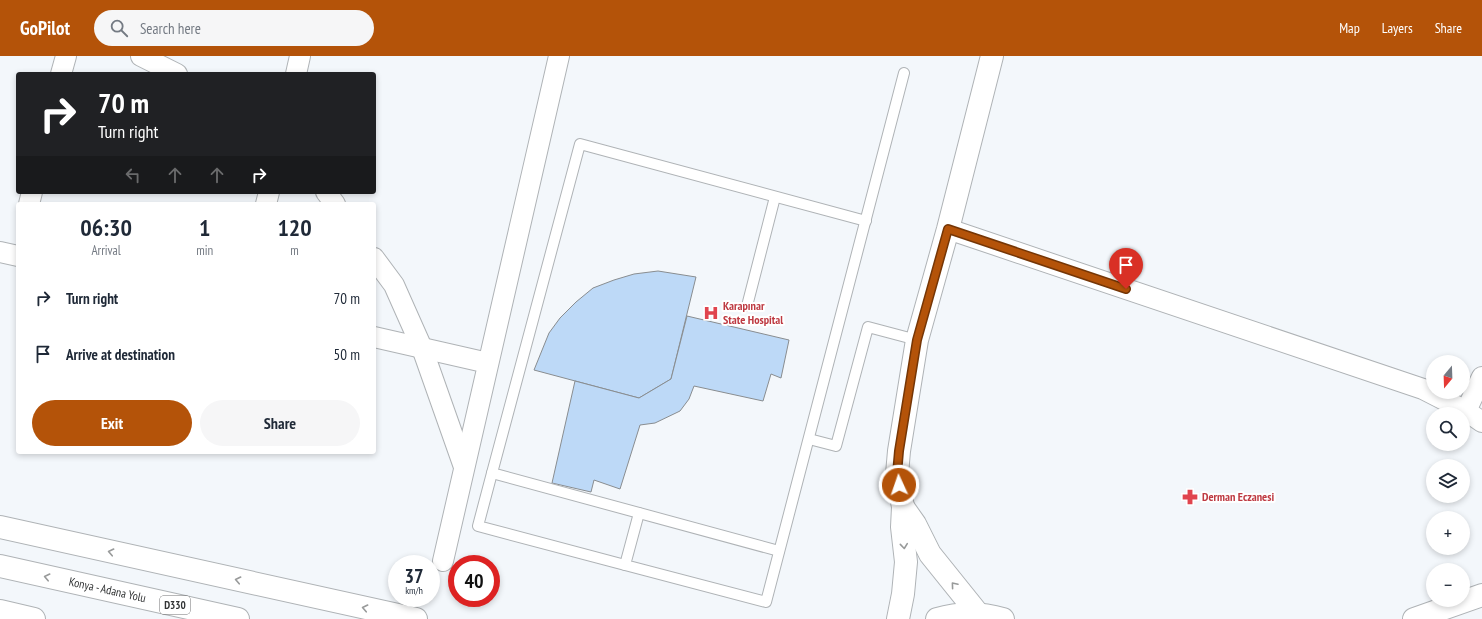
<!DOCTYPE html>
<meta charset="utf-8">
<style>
:root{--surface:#fff;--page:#f6f6f7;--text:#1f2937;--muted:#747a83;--accent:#b45309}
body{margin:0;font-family:"PT Sans Narrow",sans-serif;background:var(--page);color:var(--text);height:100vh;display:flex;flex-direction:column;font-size:15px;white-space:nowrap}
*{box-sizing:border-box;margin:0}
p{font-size:13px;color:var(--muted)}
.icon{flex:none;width:22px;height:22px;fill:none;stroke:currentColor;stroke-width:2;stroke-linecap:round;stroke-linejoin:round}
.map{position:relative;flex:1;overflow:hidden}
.details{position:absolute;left:16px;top:146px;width:360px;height:252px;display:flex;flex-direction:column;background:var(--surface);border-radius:4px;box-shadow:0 2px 6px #0003}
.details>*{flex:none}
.top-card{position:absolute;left:16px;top:16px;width:360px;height:122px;border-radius:4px;box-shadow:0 2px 6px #0003;background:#202124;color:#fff;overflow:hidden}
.needle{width:26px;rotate:199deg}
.buttons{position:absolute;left:1426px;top:299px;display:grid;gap:8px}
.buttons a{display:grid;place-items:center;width:44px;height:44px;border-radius:50%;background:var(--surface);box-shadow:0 2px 6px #0003;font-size:20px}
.speed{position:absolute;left:388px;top:499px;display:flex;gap:8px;font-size:20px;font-weight:700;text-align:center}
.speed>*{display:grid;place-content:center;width:52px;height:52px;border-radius:50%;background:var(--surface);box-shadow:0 2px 6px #0003;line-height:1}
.speed small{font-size:10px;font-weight:400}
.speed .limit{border:6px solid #d22;background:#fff;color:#111}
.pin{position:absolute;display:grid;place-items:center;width:34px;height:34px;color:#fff;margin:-41px -17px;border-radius:50% 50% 50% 0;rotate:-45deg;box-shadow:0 0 4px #0007}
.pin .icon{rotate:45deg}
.me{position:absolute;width:44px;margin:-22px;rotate:357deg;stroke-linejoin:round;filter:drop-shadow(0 0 3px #0008)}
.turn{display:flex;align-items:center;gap:14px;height:84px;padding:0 16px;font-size:18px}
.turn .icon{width:52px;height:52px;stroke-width:2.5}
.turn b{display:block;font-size:28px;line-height:34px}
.lanes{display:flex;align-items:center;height:38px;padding:0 16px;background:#0003;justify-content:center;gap:20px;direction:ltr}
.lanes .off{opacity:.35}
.eta{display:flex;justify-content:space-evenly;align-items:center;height:68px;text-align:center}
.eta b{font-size:24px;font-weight:700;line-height:28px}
.cta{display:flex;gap:8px;margin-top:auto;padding:8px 16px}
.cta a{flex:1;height:46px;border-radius:24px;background:var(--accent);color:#fff;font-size:16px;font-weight:700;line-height:46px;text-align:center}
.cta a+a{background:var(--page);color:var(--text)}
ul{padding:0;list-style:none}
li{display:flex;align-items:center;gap:12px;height:56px;padding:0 16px}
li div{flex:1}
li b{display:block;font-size:15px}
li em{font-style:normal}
header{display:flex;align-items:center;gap:24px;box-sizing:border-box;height:56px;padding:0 20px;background:var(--accent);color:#fff}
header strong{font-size:19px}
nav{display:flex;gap:22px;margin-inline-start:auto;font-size:14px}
.search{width:280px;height:36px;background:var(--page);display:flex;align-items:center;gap:10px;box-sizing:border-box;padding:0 14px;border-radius:22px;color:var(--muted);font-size:15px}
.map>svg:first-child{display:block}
.building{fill:#bdd9f7;stroke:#898d90}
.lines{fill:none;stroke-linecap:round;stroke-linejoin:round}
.lane-casing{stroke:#afb3b6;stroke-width:12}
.street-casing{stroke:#afb3b6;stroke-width:22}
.secondary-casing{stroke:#afb3b6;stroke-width:24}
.highway-casing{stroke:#afb3b6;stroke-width:24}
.lane{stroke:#fff;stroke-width:10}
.street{stroke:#fff;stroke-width:20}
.secondary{stroke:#fff;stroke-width:22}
.highway{stroke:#fff;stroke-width:22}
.oneway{stroke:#989a9a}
.route-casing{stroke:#753606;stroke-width:10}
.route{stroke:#b45309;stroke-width:7}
.labels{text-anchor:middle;stroke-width:4;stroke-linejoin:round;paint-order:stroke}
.shield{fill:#fff;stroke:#707172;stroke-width:1}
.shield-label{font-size:11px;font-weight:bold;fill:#323435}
.health-label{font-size:12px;font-weight:bold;fill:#be3a42;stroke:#fff;text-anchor:start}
.street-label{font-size:12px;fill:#323435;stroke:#fff}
</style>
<header>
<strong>GoPilot</strong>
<div class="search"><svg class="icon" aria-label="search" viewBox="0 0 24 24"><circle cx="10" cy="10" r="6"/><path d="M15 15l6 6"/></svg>Search here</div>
<nav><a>Map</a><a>Layers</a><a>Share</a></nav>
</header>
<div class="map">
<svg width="1482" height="563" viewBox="0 0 1482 563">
<rect width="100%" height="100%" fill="#f3f7fb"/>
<g class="building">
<polygon points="658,215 696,221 671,323 639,342 534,314 549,277 560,262 576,246 593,232 614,224 634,218"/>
<polygon points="687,260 789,284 781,322 771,318 763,345 694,330 689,343 680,355 655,367 640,369 620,433 594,424 591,436 552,427 575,325 639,342 671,323"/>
</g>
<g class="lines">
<defs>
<g id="lane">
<polyline points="747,250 775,141"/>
<polyline points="809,383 836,390 868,271 917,284"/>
<polyline points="492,417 478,470 625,509"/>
<polyline points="639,457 625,509 766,546 904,17"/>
<polyline points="779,495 492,417 580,88 866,165"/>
</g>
<g id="street">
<polyline points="141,0 177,18"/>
<polyline points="61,18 66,0"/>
<polyline points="296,18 300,0"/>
<polyline points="326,136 335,148"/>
<polyline points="29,148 32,136"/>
<polyline points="266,148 269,136"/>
<polyline points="948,173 1423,333 1466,355 1482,366"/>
<polyline points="0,196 18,200"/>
<polyline points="374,202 394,229 422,292 464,411"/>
<polyline points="374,281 488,307"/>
<polyline points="1466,355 1482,321"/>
<polyline points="443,505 559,0"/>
</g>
<g id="secondary">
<polyline points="903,451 915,468 930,498 979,559"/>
<polyline points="0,471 416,563"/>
<polyline points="898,563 903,538 906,506 902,471 903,451 897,418 899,395 917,284 948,173 992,0"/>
<path d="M937,563C958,557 982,557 1003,563"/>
<polyline points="1414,563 1482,539"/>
</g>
<g id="highway">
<path id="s1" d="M0,510L238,563"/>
<polyline points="0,555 34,563"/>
</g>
</defs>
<use href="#lane" class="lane-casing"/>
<use href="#street" class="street-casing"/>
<use href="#secondary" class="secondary-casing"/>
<use href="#highway" class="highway-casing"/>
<use href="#lane" class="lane"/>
<use href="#street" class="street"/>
<use href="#secondary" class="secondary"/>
<use href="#highway" class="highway"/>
</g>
<defs><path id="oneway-chevron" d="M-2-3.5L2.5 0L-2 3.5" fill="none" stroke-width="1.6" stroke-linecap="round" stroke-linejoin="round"/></defs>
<g class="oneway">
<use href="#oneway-chevron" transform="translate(904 490) rotate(84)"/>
<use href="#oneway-chevron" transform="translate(111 496) rotate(-168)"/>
<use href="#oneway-chevron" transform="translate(47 521) rotate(-167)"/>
<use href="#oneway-chevron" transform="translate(238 524) rotate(-168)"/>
<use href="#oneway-chevron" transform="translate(954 529) rotate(-130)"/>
<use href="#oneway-chevron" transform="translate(365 552) rotate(-168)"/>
</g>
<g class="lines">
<defs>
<polyline id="route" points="899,429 897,418 899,395 917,284 948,173 1126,233"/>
</defs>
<use href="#route" class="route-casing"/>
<use href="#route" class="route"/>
</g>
<defs>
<symbol id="hospital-bare" viewBox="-9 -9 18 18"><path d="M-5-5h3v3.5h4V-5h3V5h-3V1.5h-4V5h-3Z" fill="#e0444e" stroke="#fff" stroke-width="2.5" paint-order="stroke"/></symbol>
<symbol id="pharmacy-bare" viewBox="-9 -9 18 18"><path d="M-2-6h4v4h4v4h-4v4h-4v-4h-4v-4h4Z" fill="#e0444e" stroke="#fff" stroke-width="2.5" paint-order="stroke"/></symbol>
</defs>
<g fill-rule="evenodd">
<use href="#hospital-bare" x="700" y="246" width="22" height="22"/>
<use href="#pharmacy-bare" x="1179" y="430" width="22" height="22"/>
</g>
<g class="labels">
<rect class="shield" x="160" y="540" width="30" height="18" rx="3"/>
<g class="shield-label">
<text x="175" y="553">D330</text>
</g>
<g class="health-label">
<text x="723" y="254">Karapınar<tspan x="723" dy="14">State Hospital</tspan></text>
<text x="1202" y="445">Derman Eczanesi</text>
</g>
<g class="street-label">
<text dy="4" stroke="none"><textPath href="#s1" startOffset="110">Konya - Adana Yolu</textPath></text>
</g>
</g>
</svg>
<div class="buttons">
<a><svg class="needle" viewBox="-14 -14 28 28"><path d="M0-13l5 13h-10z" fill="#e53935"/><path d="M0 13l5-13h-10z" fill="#747a83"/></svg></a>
<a><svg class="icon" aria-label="search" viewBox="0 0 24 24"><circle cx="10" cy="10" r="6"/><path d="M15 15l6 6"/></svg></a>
<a><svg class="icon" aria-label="layers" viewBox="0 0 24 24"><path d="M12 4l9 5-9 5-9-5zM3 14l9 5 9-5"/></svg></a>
<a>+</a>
<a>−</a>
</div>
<div class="speed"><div>37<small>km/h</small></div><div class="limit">40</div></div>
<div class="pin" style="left:1126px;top:233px;background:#d93025"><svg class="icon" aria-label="arrive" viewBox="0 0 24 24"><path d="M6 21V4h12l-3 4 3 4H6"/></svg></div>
<svg class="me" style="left:899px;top:429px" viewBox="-20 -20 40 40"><circle r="17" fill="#b45309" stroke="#fff" stroke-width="3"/><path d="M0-11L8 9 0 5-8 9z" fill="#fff"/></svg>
<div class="top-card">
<div class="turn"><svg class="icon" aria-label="right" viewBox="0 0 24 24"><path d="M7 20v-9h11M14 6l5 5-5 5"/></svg><div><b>70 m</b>Turn right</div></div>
<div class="lanes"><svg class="icon off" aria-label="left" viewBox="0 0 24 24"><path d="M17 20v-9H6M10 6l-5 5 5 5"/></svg><svg class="icon off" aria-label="ahead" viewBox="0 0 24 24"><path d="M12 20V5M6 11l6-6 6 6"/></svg><svg class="icon off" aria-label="ahead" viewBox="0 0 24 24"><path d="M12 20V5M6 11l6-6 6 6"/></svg><svg class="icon" aria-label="right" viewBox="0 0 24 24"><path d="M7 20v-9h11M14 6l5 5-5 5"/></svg></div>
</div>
<section class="details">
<div class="eta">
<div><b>06:30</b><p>Arrival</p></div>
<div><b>1</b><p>min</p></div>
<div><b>120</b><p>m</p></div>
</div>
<ul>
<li><svg class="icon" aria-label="right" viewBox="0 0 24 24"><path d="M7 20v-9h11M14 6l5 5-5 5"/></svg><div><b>Turn right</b></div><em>70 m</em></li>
<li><svg class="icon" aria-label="arrive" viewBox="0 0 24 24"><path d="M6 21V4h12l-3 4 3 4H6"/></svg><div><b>Arrive at destination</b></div><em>50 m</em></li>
</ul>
<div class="cta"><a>Exit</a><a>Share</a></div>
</section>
</div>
